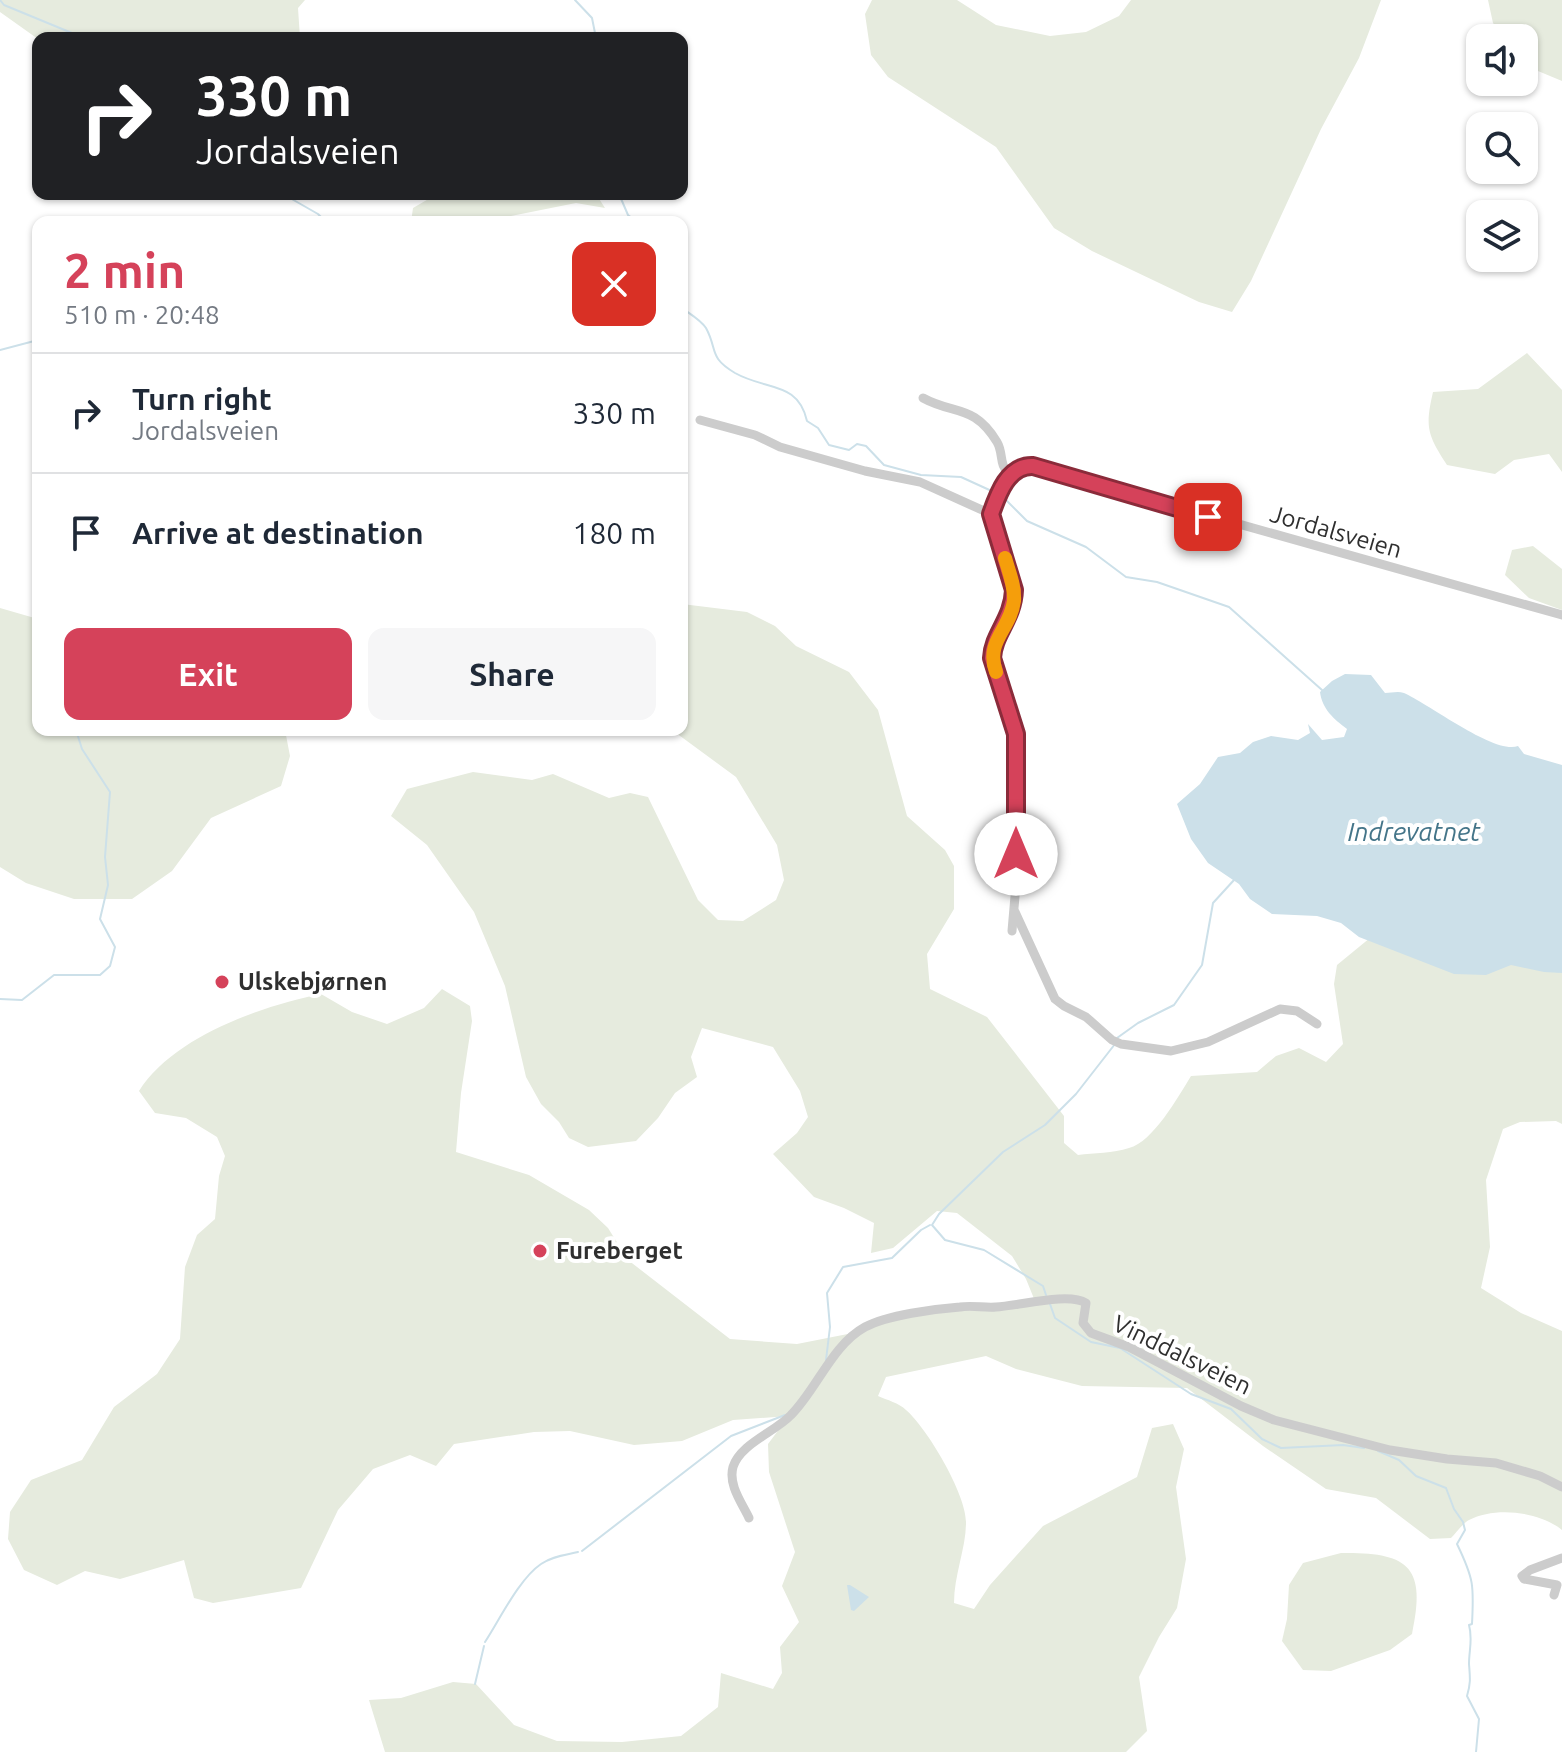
<!DOCTYPE html>
<meta charset="utf-8">
<style>
:root{--surface:#fff;--page:#f6f6f7;--text:#1f2937;--muted:#747a83;--line:#e0e1e3;--accent:#d5425a}
body{margin:0;font-family:Ubuntu,sans-serif;background:var(--page);color:var(--text);height:100vh;display:flex;flex-direction:column;font-size:30px;white-space:nowrap}
*{box-sizing:border-box;margin:0}
p{font-size:26px;color:var(--muted)}
.icon{flex:none;width:44px;height:44px;fill:none;stroke:currentColor;stroke-width:2;stroke-linecap:round;stroke-linejoin:round}
.map{position:relative;flex:1;overflow:hidden}
.sheet{position:absolute;left:32px;top:216px;width:656px;height:520px;display:flex;flex-direction:column;background:var(--surface);border-radius:16px;box-shadow:0 2px 6px #0004}
.sheet>*{flex:none}
.guide{position:absolute;left:32px;top:32px;width:656px;height:168px;border-radius:16px;box-shadow:0 2px 6px #0004;background:#202124;color:#fff;overflow:hidden}
.fabs{position:absolute;left:1466px;top:24px;display:grid;gap:16px}
.fabs a{display:grid;place-items:center;width:72px;height:72px;border-radius:16px;background:var(--surface);box-shadow:0 2px 6px #0004;font-size:40px}
.pin{position:absolute;display:grid;place-items:center;width:68px;height:68px;color:#fff;margin:-34px;border-radius:16px;box-shadow:0 4px 12px #0006}
.me{position:absolute;width:88px;margin:-44px;rotate:0deg;stroke-linejoin:round;filter:drop-shadow(0 0 6px #0008)}
.turn{display:flex;align-items:center;gap:28px;height:168px;padding:0 32px;font-size:36px}
.turn .icon{width:104px;height:104px;stroke-width:2.5}
.turn b{display:block;font-size:56px;line-height:68px}
.round{display:grid;place-items:center;flex:none;width:84px;height:84px;border-radius:16px;background:var(--page)}
.headline{display:flex;align-items:center;justify-content:space-between;height:136px;padding:0 32px}
h1{font-size:48px;font-weight:600;line-height:60px;color:var(--accent)}
.cta{display:flex;gap:16px;margin-top:auto;padding:16px 32px}
.cta a{flex:1;height:92px;border-radius:16px;background:var(--accent);color:#fff;font-size:32px;font-weight:600;line-height:92px;text-align:center}
.cta a+a{background:var(--page);color:var(--text)}
ul{padding:0;list-style:none}
li{display:flex;align-items:center;gap:24px;height:120px;padding:0 32px;border-top:2px solid var(--line)}
li div{flex:1}
li b{display:block;font-size:30px}
li em{font-style:normal}
.map>svg:first-child{display:block}
.green{fill:#e6ebde}
.water{fill:#cce0e9}
.lines{fill:none;stroke-linecap:round;stroke-linejoin:round}
.stream{stroke:#cce0e9;stroke-width:2}
.street{stroke:#ccc;stroke-width:9}
.route-casing{stroke:#8a2b3a;stroke-width:20}
.route{stroke:#d5425a;stroke-width:14}
.slow{stroke:#f59e0b;stroke-width:14}
.poi-dot{fill:#d5425a;stroke:#fff;stroke-width:3}
.labels{text-anchor:middle;stroke-width:8;stroke-linejoin:round;paint-order:stroke}
.street-label{font-size:24px;fill:#2f2f2f;stroke:#fff}
.poi-label{font-size:24px;font-weight:bold;fill:#2f2f2f;stroke:#fff;text-anchor:start}
.water-label{font-size:26px;font-style:italic;fill:#447589;stroke:#fff}
</style>
<div class="map">
<svg width="1562" height="1752" viewBox="0 0 1562 1752">
<rect width="100%" height="100%" fill="#fff"/>
<g class="green">
<polygon points="0,0 305,0 298,8 300,38 38,39 0,12"/>
<polygon points="872,0 957,0 996,25 1050,36 1086,32 1119,16 1131,0 1381,0 1359,58 1321,129 1251,281 1232,312 1199,302 1092,251 1054,228 996,147 888,77 871,55 865,14"/>
<polygon points="1488,0 1562,0 1562,81 1526,66 1524,38 1505,38 1493,23"/>
<polygon points="437,194 596,194 605,208 576,203 511,216 495,222 411,222 413,208"/>
<path d="M1527,353L1562,390V472L1549,454L1514,460L1495,474L1447,465C1427,434 1425,427 1433,392L1478,389Z"/>
<polygon points="1533,546 1562,569 1562,610 1529,598 1505,575 1512,550"/>
<path d="M682,604L747,612L775,626L796,646L849,672L878,710L907,816L945,850L954,866V909L927,954L930,989L987,1017L1064,1116V1143L1078,1155C1094,1153 1113,1153 1129,1148C1153,1142 1178,1097 1191,1076L1257,1072L1276,1056L1299,1048L1326,1062L1343,1044L1334,984L1337,965L1376,933L1562,962V1124L1556,1121L1520,1122L1503,1129L1486,1180L1490,1247L1481,1288L1521,1313L1562,1331V1530C1540,1512 1496,1506 1469,1520C1463,1523 1456,1533 1451,1538L1430,1539L1376,1498L1326,1489L1263,1446L1187,1388L1082,1386L1016,1369L986,1356L886,1377L878,1396C887,1400 899,1403 906,1410C927,1428 967,1495 966,1523C966,1548 954,1575 954,1603L974,1609L990,1585L1043,1526L1137,1477L1152,1428L1173,1424L1184,1449L1176,1487L1186,1559L1177,1608L1159,1637L1139,1677L1147,1731L1126,1752H385L369,1700L401,1698L453,1682L476,1684L514,1725L557,1741L622,1742L681,1736L718,1707L721,1673L773,1689L782,1673L780,1647L799,1622L782,1586L795,1552L769,1472L768,1444L789,1416L733,1420L682,1441L634,1445L570,1431L534,1432L454,1444L436,1466L410,1455L373,1469L338,1510L301,1588L213,1603L194,1598L184,1560L120,1579L85,1571L57,1585L24,1570L8,1539L10,1512L31,1480L82,1460L114,1407L157,1374L180,1339L185,1267L197,1235L215,1219L219,1176L225,1156L217,1137L186,1118L155,1113L139,1091C173,1037 261,1006 321,994L352,1012L387,1024L424,1008L442,989L470,1006L472,1021L461,1093L456,1152L529,1175L589,1210L608,1228L628,1260L730,1339L797,1344L868,1330L889,1318L1016,1305L1037,1306L1026,1279L1012,1256L957,1213L937,1211L893,1248L871,1253L874,1223L844,1208L814,1197L773,1154L797,1133L808,1117L800,1091L773,1047L702,1028L691,1057L697,1077L675,1093L658,1118L636,1141L588,1147L569,1138L559,1122L541,1104L526,1077L505,986L474,912L427,845L391,816L407,789L473,772L532,780L553,774L609,798L630,793L648,797L698,900L718,920L743,921L776,900L784,880L777,845L736,777L672,730H682Z"/>
<polygon points="0,608 38,619 38,730 285,730 290,756 281,786 211,818 172,871 132,899 74,899 26,883 0,867"/>
<path d="M1341,1553C1408,1552 1427,1566 1412,1634L1390,1650L1331,1671L1303,1670L1282,1641L1287,1619L1289,1585L1303,1563Z"/>
</g>
<g class="water">
<path d="M1345,674L1371,675L1385,693C1391,693 1398,691 1404,693C1429,704 1495,755 1518,746L1524,754L1562,765V973L1544,972L1511,965L1486,975L1454,974L1359,937L1341,923L1317,916L1272,914L1250,899L1239,884L1208,863L1191,839L1177,804L1200,784L1218,757L1240,753L1253,742L1271,736L1298,740L1310,733L1308,724L1322,740L1344,737L1347,729C1334,719 1322,709 1320,692L1332,681Z"/>
<polygon points="847,1585 850,1585 869,1597 854,1611 851,1610"/>
</g>
<g class="lines">
<g class="stream">
<polyline points="0,0 4,5 84,38"/>
<polyline points="575,0 592,18 596,38"/>
<polyline points="283,194 318,214 326,222"/>
<polyline points="619,194 628,215 637,222"/>
<path d="M682,308C690,314 701,320 706,328C718,350 708,357 735,373C767,391 798,381 807,421L818,428L829,445L849,450L857,444L866,446L884,465L921,475L961,477L996,493"/>
<polyline points="0,350 38,340"/>
<polyline points="1002,496 1027,521 1086,547 1126,577 1157,582 1229,607 1322,690"/>
<polyline points="0,999 22,1000 54,975 100,975 110,966 115,947 100,919 108,885 105,857 110,792 82,749 76,730"/>
<polyline points="1117,1038 1138,1023 1174,1005 1202,965 1213,903 1234,880"/>
<polyline points="1046,1295 1043,1286 984,1250 945,1240 932,1225 939,1214 1003,1152 1045,1125 1076,1094 1115,1044"/>
<polyline points="1050,1304 1055,1318 1091,1342 1120,1348 1191,1394 1231,1409 1262,1439 1281,1448 1343,1445 1364,1448"/>
<polyline points="826,1360 830,1327 827,1293 843,1267 892,1258 921,1230 930,1225"/>
<path d="M1378,1451L1399,1460L1416,1476L1446,1488L1454,1509L1463,1522L1465,1530L1457,1544C1474,1579 1474,1586 1472,1624L1469,1625C1473,1639 1469,1650 1469,1664C1470,1677 1471,1683 1467,1696L1479,1719L1476,1752"/>
<polyline points="582,1551 731,1436 785,1415"/>
<path d="M485,1642C500,1619 519,1579 541,1564C552,1556 566,1555 578,1552"/>
<polyline points="475,1684 484,1646"/>
</g>
<g class="street">
<path d="M923,398C954,415 974,404 997,442C1004,454 998,464 1010,475"/>
<polyline points="700,420 755,435 780,447 865,471 920,482 991,514"/>
<polyline points="1015,912 1055,999 1064,1006 1086,1017 1112,1040 1121,1044 1171,1051 1208,1042 1280,1009 1297,1011 1317,1024"/>
<path d="M1012,931L1017,873L1016,734L992,653L1010,616L1014,590L991,514C998,494 1008,465 1033,466L1562,615"/>
<path d="M749,1518C742,1503 728,1485 733,1467C740,1444 775,1432 791,1415C817,1389 832,1345 865,1327C888,1315 934,1309 960,1307C972,1305 984,1308 996,1307C1019,1306 1068,1292 1086,1303L1083,1323L1091,1333L1129,1347L1241,1406L1274,1420L1390,1450L1447,1459L1496,1463L1540,1476L1562,1487"/>
<polyline points="1554,1595 1557,1585 1524,1579 1522,1576 1530,1570 1562,1558"/>
</g>
</g>
<g class="lines">
<defs>
<path id="route" d="M1016,854V734L992,658C993,634 1013,619 1014,590L991,514C998,494 1008,465 1033,466L1208,517"/>
</defs>
<use href="#route" class="route-casing"/>
<use href="#route" class="route"/>
<path class="slow" d="M996,672C985,641 1010,630 1014,601C1015,586 1009,572 1005,558"/>
</g>
<g class="poi-dot">
<circle cx="222" cy="982" r="8"/>
<circle cx="540" cy="1251" r="8"/>
</g>
<g class="labels">
<g class="street-label">
<text transform="translate(1336 532) rotate(16)" y="8">Jordalsveien</text>
<text transform="translate(1182 1355) rotate(26)" y="8">Vinddalsveien</text>
</g>
<g class="poi-label">
<text x="238" y="990">Ulskebjørnen</text>
<text x="556" y="1259">Fureberget</text>
</g>
<g class="water-label">
<text x="1414" y="841">Indrevatnet</text>
</g>
</g>
</svg>
<div class="fabs">
<a><svg class="icon" aria-label="sound" viewBox="0 0 24 24"><path d="M4 9h4l5-4v14l-5-4H4zM17 9q2 3 0 6"/></svg></a>
<a><svg class="icon" aria-label="search" viewBox="0 0 24 24"><circle cx="10" cy="10" r="6"/><path d="M15 15l6 6"/></svg></a>
<a><svg class="icon" aria-label="layers" viewBox="0 0 24 24"><path d="M12 4l9 5-9 5-9-5zM3 14l9 5 9-5"/></svg></a>
</div>
<div class="pin" style="left:1208px;top:517px;background:#d93025"><svg class="icon" aria-label="arrive" viewBox="0 0 24 24"><path d="M6 21V4h12l-3 4 3 4H6"/></svg></div>
<svg class="me" style="left:1016px;top:854px" viewBox="-20 -20 40 40"><circle r="19" fill="#fff"/><path d="M0-13L10 11 0 6-10 11z" fill="#d5425a"/></svg>
<div class="guide">
<div class="turn"><svg class="icon" aria-label="right" viewBox="0 0 24 24"><path d="M7 20v-9h11M14 6l5 5-5 5"/></svg><div><b>330 m</b>Jordalsveien</div></div>
</div>
<section class="sheet">
<div class="headline"><div><h1>2 min</h1><p>510 m · 20:48</p></div><a class="round" style="background:#d93025;color:#fff"><svg class="icon" aria-label="close" viewBox="0 0 24 24"><path d="M6 6l12 12M18 6L6 18"/></svg></a></div>
<ul>
<li><svg class="icon" aria-label="right" viewBox="0 0 24 24"><path d="M7 20v-9h11M14 6l5 5-5 5"/></svg><div><b>Turn right</b><p>Jordalsveien</p></div><em>330 m</em></li>
<li><svg class="icon" aria-label="arrive" viewBox="0 0 24 24"><path d="M6 21V4h12l-3 4 3 4H6"/></svg><div><b>Arrive at destination</b></div><em>180 m</em></li>
</ul>
<div class="cta"><a>Exit</a><a>Share</a></div>
</section>
</div>
